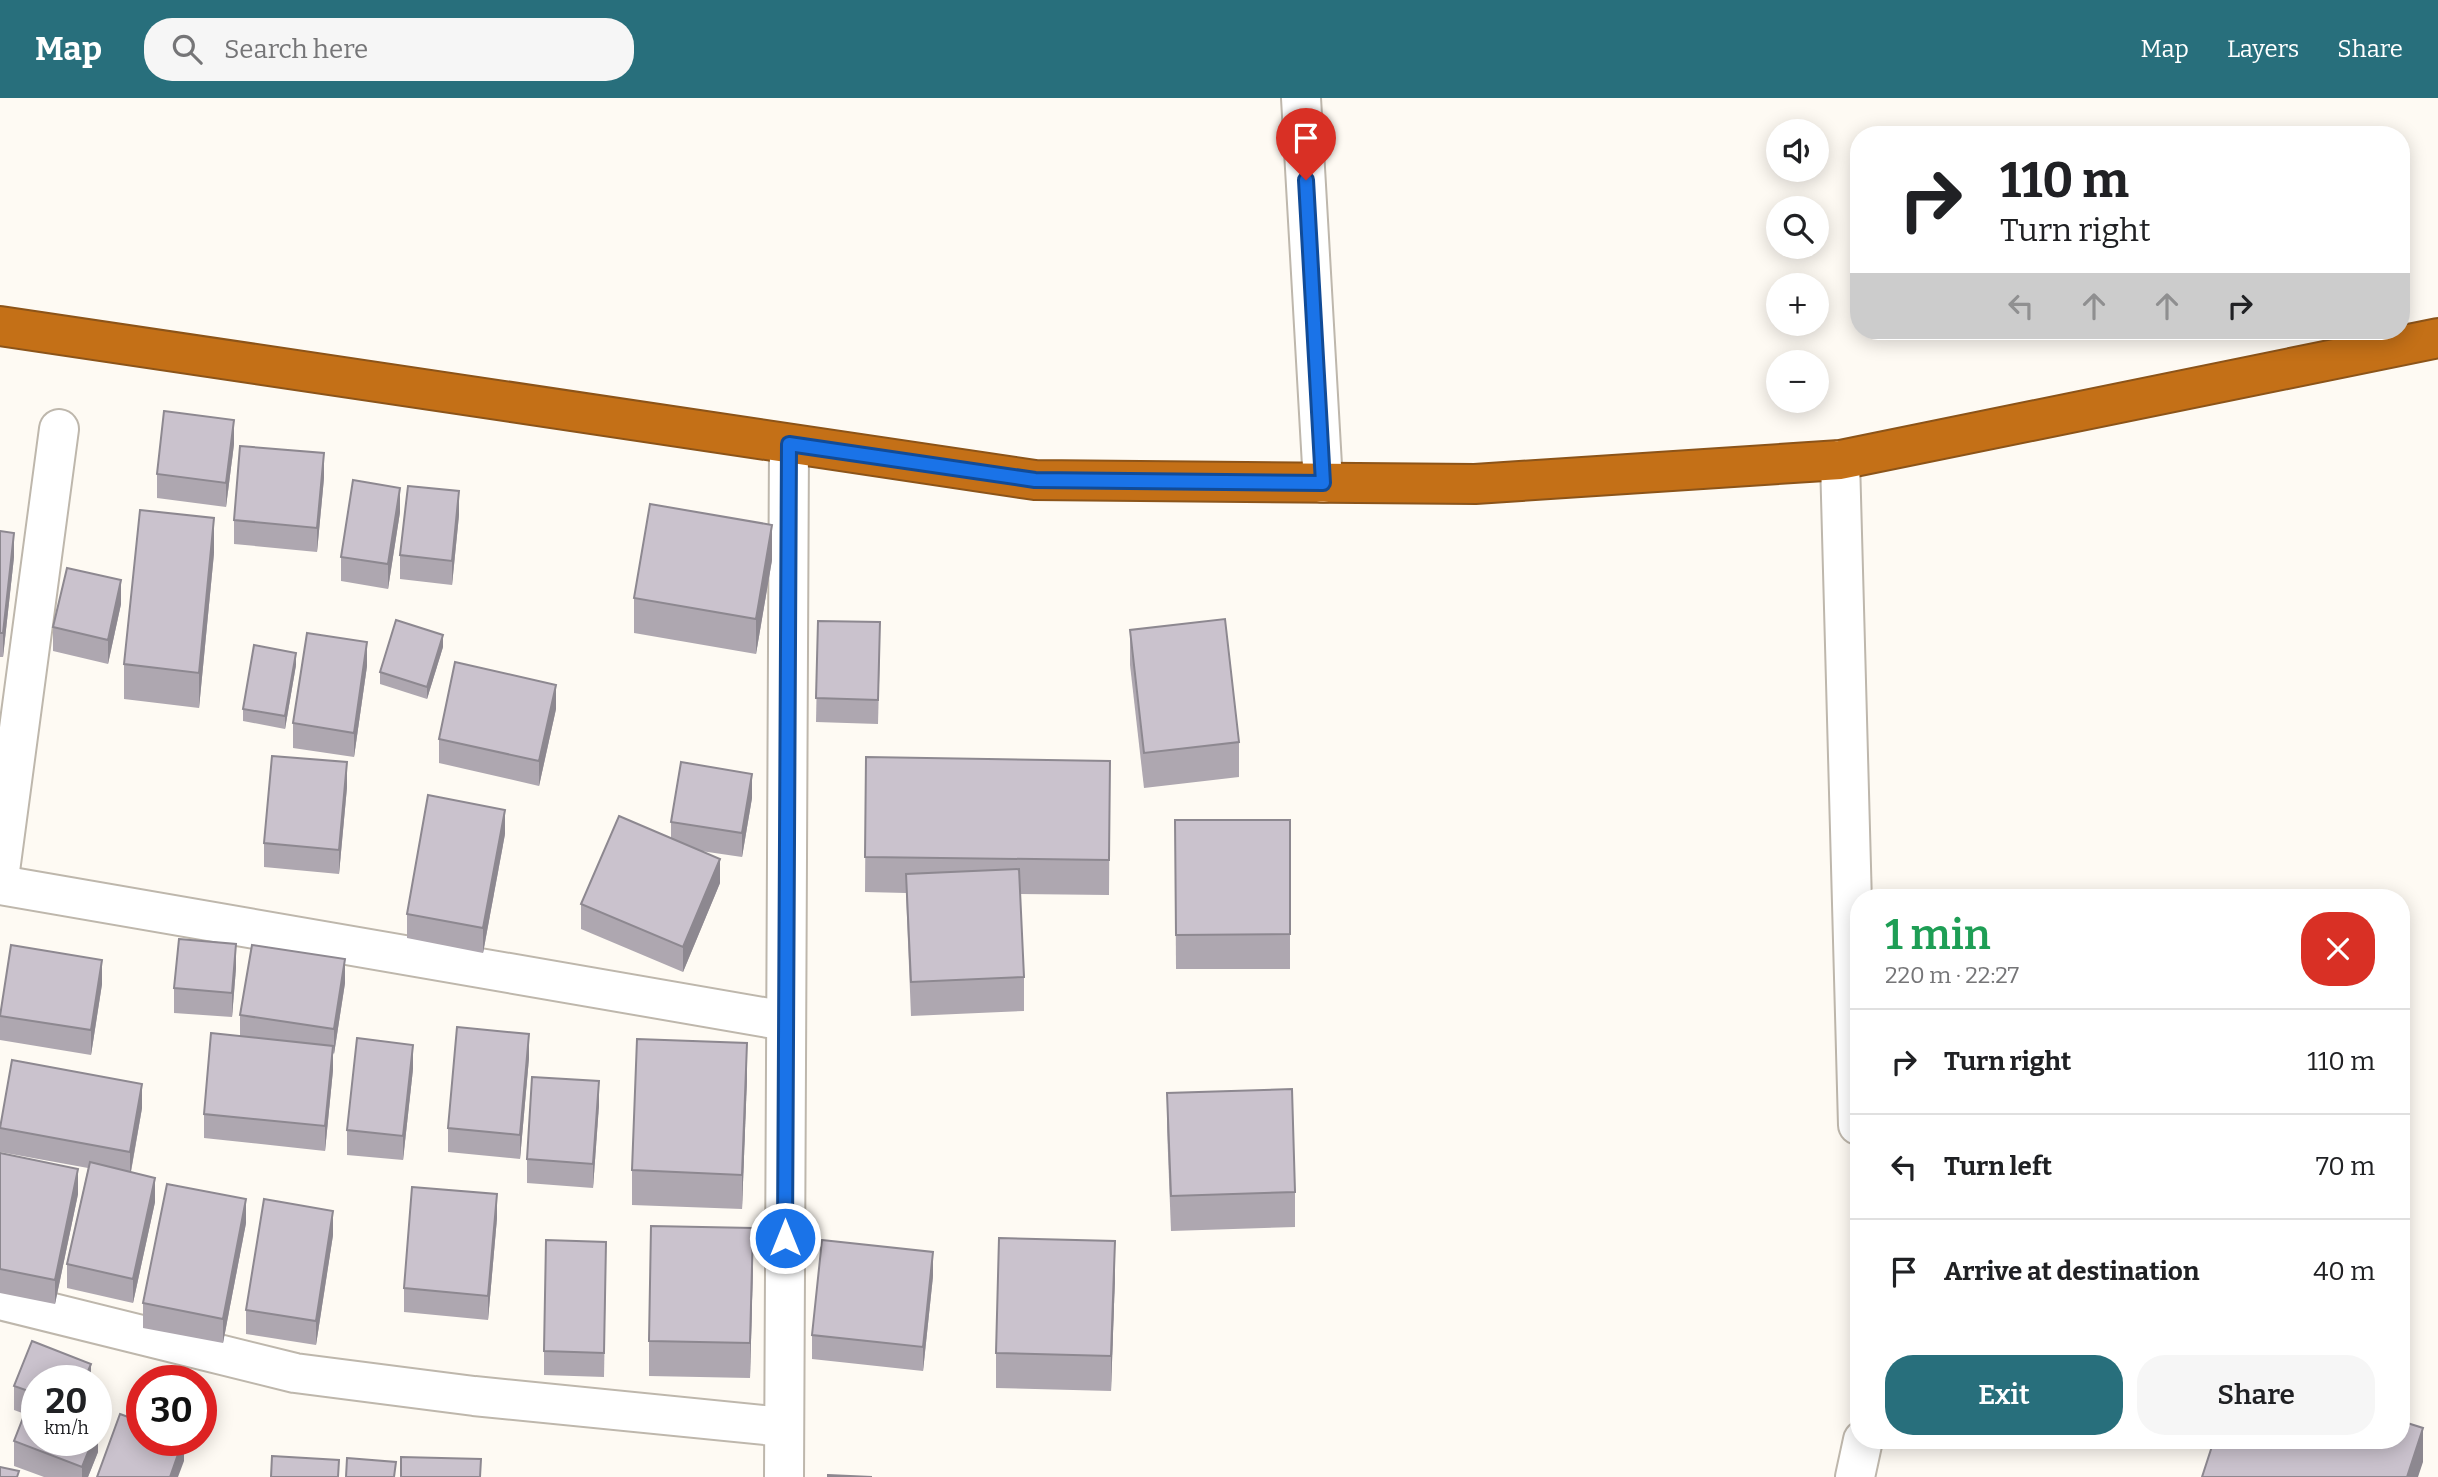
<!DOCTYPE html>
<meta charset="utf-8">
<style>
:root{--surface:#fff;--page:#f6f6f6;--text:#202124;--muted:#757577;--line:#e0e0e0;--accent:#286f7c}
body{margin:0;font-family:Bitter,serif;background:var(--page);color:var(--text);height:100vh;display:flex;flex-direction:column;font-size:26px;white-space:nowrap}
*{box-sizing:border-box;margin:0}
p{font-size:23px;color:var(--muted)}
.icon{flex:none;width:38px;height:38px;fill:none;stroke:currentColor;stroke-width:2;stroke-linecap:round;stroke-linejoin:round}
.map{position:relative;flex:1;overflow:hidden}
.drawer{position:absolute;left:1850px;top:791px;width:560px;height:560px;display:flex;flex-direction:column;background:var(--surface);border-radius:28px;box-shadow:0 4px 18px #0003}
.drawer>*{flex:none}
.guide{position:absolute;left:1850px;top:28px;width:560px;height:214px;border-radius:28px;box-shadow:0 4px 18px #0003;background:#fff;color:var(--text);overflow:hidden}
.controls{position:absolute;left:1766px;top:21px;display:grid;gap:14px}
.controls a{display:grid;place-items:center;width:63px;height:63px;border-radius:50%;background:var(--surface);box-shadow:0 4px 18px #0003;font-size:35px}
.speed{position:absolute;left:21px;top:1267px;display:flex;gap:14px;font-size:35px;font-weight:700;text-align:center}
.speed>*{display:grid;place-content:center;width:91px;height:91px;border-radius:50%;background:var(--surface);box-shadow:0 4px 18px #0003;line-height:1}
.speed small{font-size:18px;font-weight:400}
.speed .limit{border:10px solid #d22;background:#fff;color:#111}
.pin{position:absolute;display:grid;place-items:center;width:60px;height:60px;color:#fff;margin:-72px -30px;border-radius:50% 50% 50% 0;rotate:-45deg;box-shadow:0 0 7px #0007}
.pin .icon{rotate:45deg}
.me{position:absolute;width:77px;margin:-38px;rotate:0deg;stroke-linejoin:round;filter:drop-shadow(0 0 5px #0008)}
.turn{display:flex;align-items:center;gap:24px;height:147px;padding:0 35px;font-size:32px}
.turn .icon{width:91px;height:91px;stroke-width:2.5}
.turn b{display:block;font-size:49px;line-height:60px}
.lanes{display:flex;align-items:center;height:66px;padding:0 35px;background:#0003;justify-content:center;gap:35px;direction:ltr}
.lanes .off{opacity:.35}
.round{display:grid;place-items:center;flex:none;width:74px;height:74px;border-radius:28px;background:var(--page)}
.headline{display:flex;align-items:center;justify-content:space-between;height:119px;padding:0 35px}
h1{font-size:42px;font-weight:600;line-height:52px;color:#1e9e55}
.cta{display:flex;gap:14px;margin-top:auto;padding:14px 35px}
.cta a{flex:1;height:80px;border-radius:28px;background:var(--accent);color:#fff;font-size:28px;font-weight:600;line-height:80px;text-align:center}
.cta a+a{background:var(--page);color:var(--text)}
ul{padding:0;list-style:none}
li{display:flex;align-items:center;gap:21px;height:105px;padding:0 35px;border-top:2px solid var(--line)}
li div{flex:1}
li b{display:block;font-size:26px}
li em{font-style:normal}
header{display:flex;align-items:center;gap:42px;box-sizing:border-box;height:98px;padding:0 35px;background:var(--accent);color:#fff}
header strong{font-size:33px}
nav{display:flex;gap:38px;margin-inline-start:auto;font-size:24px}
.search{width:490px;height:63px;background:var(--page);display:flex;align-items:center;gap:18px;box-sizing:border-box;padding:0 24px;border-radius:28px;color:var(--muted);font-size:26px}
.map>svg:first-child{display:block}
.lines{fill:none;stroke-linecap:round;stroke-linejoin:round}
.street-casing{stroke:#beb7ac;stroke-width:42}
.highway-casing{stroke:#8c5419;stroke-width:42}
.street{stroke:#fff;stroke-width:38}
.highway{stroke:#c47017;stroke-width:38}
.wall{fill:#aea7b0}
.shaded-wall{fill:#8d8890}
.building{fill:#cac2cd;stroke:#8d8890;stroke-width:2}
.route-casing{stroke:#114b97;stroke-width:18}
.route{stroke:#1a73e8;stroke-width:12}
</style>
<header>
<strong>Map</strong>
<div class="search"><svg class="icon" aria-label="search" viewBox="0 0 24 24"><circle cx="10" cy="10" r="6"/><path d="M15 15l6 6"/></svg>Search here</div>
<nav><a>Map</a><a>Layers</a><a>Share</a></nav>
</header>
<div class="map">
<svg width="2438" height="1379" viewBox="0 0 2438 1379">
<rect width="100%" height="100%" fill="#fefaf3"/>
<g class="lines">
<defs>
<g id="street">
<polyline points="1301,0 1323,385"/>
<polyline points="1840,362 1858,1027"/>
<polyline points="0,773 59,331"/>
<polyline points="0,787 786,923"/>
<polyline points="0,1202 295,1275 474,1298 784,1329"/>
<polyline points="784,1379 789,346"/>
<polyline points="1855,1379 1863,1342"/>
</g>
<polyline id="highway" points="0,228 1035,382 1475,386 1840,362 2438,240"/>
</defs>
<use href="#street" class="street-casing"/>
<use href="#highway" class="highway-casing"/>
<use href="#street" class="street"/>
<use href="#highway" class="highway"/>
</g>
<g class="wall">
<polygon points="234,346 226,409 157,400 157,376"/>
<polygon points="324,380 317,454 234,446 234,422"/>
<polygon points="400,414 388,491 341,483 341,459"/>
<polygon points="459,417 452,487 400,481 400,457"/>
<polygon points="0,433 14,459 3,559 0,559"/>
<polygon points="214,455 199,610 124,601 124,566"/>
<polygon points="772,462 756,556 634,535 634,500"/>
<polygon points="121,506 108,566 53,553 53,529"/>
<polygon points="818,523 880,548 878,626 816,624"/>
<polygon points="1130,532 1239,644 1239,679 1144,690 1130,567"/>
<polygon points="443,549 427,601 380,586 380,574"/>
<polygon points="296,567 285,631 243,623 243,611"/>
<polygon points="367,568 354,659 293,650 293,625"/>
<polygon points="556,611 539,688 439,665 439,641"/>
<polygon points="866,659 1110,663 1109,797 1020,796 1024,879 1024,913 911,918 906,795 865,794"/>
<polygon points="347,689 339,776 264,769 264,745"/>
<polygon points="752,700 742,759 701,753 720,785 683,874 581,831 581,806 671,740 671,724"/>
<polygon points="1175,722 1290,722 1290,871 1176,871"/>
<polygon points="505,736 483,855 407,840 407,816"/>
<polygon points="236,870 232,919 174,915 174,890"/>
<polygon points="345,885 334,956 333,955 333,972 325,1053 204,1040 204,1016 240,938 240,917"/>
<polygon points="102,886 91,957 0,942 0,918"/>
<polygon points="529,960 520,1061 448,1054 448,1030"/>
<polygon points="413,971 403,1062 347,1057 347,1032"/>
<polygon points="747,980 742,1111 632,1107 632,1072"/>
<polygon points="1167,995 1295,1094 1295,1129 1171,1133 1167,1030"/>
<polygon points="599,1007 593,1090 527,1085 527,1061"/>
<polygon points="142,1010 131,1074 155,1104 133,1205 67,1190 67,1166 88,1070 0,1054 0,1025"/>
<polygon points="0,1055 78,1096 55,1206 0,1195"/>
<polygon points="497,1120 488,1222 404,1214 404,1190"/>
<polygon points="246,1125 223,1245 143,1230 143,1205"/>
<polygon points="333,1137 316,1247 246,1236 246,1212"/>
<polygon points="753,1165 750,1280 649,1278 649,1243"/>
<polygon points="606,1168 604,1279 544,1277 544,1253"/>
<polygon points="933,1178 923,1273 812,1261 812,1237"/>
<polygon points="1115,1178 1111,1293 996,1290 996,1255"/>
<polygon points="32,1243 91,1266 91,1283 37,1283 37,1342 96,1342 96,1329 98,1329 98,1354 88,1379 44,1379 14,1368 14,1343 25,1316 14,1312 14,1288"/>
</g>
<g class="shaded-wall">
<polygon points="234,322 234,346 226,409 226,385"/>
<polygon points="324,355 324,380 317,454 317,430"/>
<polygon points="400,390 400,414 388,491 388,466"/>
<polygon points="459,393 459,417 452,487 452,463"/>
<polygon points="214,420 214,455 199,610 199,575"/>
<polygon points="772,427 772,462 756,556 756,521"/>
<polygon points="14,435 14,459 3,559 3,535"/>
<polygon points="121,482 121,506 108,566 108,542"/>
<polygon points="443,537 443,549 427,601 427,589"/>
<polygon points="367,544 367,568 354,659 354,635"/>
<polygon points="296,555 296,567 285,631 285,618"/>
<polygon points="556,587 556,611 539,688 539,663"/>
<polygon points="347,664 347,689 339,776 339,752"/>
<polygon points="752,676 752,700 742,759 742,735"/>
<polygon points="505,712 505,736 483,855 483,830"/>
<polygon points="720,761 720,785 683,874 683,849"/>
<polygon points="236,846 236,870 232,919 232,895"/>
<polygon points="345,861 345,885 334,956 334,931"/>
<polygon points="102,862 102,886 91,957 91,932"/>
<polygon points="529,936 529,960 520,1061 520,1037"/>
<polygon points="747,945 747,980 742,1111 742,1077"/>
<polygon points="413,947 413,971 403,1062 403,1038"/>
<polygon points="333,948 333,972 325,1053 325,1028"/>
<polygon points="599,983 599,1007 593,1090 593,1066"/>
<polygon points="142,986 142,1010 130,1078 130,1054"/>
<polygon points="78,1071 78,1096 55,1206 55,1182"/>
<polygon points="155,1080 155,1104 133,1205 133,1181"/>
<polygon points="497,1096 497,1120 488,1222 488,1198"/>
<polygon points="246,1101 246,1125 223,1245 223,1221"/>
<polygon points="333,1113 333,1137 316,1247 316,1223"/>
<polygon points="753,1130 753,1165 750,1280 750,1245"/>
<polygon points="1115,1143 1115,1178 1111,1293 1111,1258"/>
<polygon points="933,1154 933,1178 923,1273 923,1249"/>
<polygon points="91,1266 91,1283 84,1283"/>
<polygon points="98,1329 98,1354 88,1379 82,1379 82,1369 93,1342 96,1342 96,1334"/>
<polygon points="2423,1330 2423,1364 2418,1379 2407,1379"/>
<polygon points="183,1342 184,1342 184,1363 178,1379 170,1379"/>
</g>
<g class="building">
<polygon points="164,313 234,322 226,385 157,376"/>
<polygon points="240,348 324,355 317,430 234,422"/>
<polygon points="353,382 400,390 388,466 341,459"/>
<polygon points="408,388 459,393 452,463 400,457"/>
<polygon points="650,406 772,427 756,521 634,500"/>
<polygon points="140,412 214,420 199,575 124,566"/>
<polygon points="0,433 14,435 3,535 0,535"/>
<polygon points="67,470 121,482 108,542 53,529"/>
<polygon points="1225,521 1239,644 1144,655 1130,532"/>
<polygon points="396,522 443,537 427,589 380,574"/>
<polygon points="818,523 880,524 878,602 816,600"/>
<polygon points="307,535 367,544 354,635 293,625"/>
<polygon points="254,547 296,555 285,618 243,611"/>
<polygon points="455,564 556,587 539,663 439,641"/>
<polygon points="272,658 347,664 339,752 264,745"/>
<polygon points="866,659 1110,663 1109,762 865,759"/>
<polygon points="681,664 752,676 742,735 671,724"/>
<polygon points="428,697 505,712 483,830 407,816"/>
<polygon points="619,718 720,761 683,849 581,806"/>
<polygon points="1175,722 1290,722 1290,836 1176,837"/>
<polygon points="1019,771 1024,879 911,884 906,776"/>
<polygon points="179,841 236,846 232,895 174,890"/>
<polygon points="11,847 102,862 91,932 0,918"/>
<polygon points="252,847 345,861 334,931 240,917"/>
<polygon points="457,929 529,936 520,1037 448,1030"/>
<polygon points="211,935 333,948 325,1028 204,1016"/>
<polygon points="357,940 413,947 403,1038 347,1032"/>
<polygon points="637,941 747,945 742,1077 632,1072"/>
<polygon points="12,962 142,986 130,1054 0,1030"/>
<polygon points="532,979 599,983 593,1066 527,1061"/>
<polygon points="1292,991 1295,1094 1171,1098 1167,995"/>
<polygon points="0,1055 78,1071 55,1182 0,1171"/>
<polygon points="90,1064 155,1080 133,1181 67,1166"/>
<polygon points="167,1086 246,1101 223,1221 143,1205"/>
<polygon points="412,1089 497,1096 488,1198 404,1190"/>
<polygon points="264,1101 333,1113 316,1223 246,1212"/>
<polygon points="651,1128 753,1130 750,1245 649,1243"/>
<polygon points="999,1140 1115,1143 1111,1258 996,1255"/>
<polygon points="546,1142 606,1144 604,1255 544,1253"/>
<polygon points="822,1142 933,1154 923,1249 812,1237"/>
<polygon points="32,1243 91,1266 84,1283 37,1283 37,1296 14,1288"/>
<polygon points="30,1302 37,1305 37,1342 93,1342 82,1369 14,1343"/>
<polygon points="120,1316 142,1324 142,1342 183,1342 170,1379 97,1379"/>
<polygon points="2401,1323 2423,1330 2407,1379 2202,1379 2214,1342 2401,1342"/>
<polygon points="272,1358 339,1362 338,1379 271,1379"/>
<polygon points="401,1359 481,1361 480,1379 401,1379"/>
<polygon points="347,1360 396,1364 394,1379 346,1379"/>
<polygon points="0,1369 19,1373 17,1379 0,1379"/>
<polygon points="828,1377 872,1379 828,1379"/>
</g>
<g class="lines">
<defs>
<polyline id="route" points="785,1140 789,346 1035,382 1323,385 1306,82"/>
</defs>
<use href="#route" class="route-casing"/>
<use href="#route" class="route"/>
</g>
</svg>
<div class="controls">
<a><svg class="icon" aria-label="sound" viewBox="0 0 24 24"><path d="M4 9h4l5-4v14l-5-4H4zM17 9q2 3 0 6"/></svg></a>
<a><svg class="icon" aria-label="search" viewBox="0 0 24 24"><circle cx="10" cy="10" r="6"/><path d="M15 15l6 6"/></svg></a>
<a>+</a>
<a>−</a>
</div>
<div class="speed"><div>20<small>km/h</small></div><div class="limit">30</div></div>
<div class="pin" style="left:1306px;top:82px;background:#d93025"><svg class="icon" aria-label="arrive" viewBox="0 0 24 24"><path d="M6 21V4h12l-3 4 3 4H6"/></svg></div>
<svg class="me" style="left:785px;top:1140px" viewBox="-20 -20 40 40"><circle r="17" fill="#1a73e8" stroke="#fff" stroke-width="3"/><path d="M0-11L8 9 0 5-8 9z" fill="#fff"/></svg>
<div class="guide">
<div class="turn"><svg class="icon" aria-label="right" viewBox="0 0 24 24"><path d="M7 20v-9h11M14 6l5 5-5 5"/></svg><div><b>110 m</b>Turn right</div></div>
<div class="lanes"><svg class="icon off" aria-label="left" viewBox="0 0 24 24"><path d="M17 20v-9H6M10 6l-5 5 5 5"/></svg><svg class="icon off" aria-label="ahead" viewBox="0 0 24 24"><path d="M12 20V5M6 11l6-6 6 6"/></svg><svg class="icon off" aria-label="ahead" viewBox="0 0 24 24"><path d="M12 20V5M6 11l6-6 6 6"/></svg><svg class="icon" aria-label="right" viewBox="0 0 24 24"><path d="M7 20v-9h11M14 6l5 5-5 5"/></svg></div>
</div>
<section class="drawer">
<div class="headline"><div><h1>1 min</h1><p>220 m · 22:27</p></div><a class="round" style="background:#d93025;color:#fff"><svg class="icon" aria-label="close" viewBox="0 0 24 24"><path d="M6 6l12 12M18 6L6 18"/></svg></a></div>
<ul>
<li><svg class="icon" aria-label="right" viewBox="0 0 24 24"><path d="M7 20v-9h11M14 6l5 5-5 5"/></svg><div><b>Turn right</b></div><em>110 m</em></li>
<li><svg class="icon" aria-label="left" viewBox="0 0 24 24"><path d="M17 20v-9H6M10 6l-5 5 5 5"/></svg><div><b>Turn left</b></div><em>70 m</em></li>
<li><svg class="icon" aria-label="arrive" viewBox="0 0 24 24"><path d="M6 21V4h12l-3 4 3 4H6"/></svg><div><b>Arrive at destination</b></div><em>40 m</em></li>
</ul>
<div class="cta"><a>Exit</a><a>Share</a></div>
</section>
</div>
